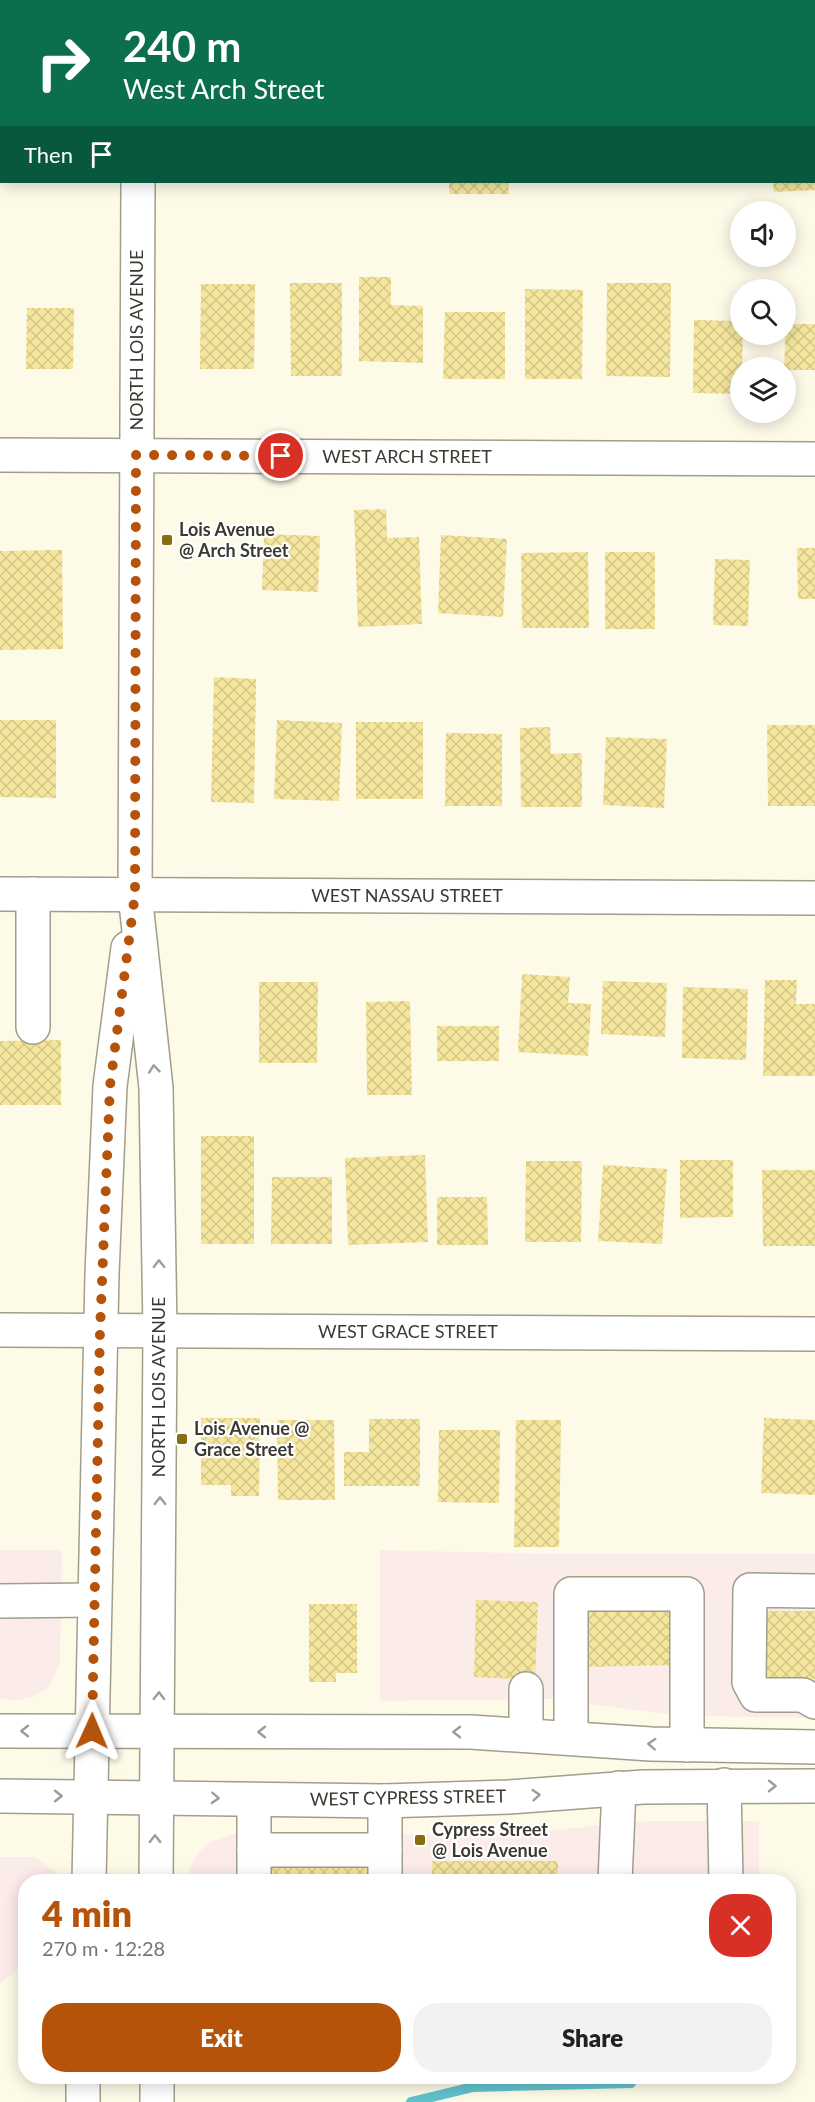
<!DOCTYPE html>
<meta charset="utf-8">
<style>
:root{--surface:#fff;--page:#f2f2f2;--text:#202124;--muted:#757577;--accent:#b45309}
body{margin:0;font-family:Lato,sans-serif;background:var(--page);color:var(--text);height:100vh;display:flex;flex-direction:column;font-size:22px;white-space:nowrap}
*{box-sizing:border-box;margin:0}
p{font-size:20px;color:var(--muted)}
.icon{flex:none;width:33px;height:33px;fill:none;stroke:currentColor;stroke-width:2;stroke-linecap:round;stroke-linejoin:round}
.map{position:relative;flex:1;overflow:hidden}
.side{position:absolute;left:18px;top:1874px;width:778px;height:210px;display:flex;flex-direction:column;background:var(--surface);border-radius:24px;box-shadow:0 3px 15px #0003}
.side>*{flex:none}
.guide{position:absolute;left:0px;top:0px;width:816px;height:183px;box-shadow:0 3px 15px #0003;background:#0b6e4f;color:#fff;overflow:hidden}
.buttons{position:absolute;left:730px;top:201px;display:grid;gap:12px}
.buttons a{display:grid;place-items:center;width:66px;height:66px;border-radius:50%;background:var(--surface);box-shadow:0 3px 15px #0003;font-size:30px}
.pin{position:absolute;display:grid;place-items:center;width:51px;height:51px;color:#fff;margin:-26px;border:3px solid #fff;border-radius:50%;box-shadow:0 2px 6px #0007}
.me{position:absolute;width:66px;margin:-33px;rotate:1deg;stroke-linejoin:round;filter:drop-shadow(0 0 4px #0008)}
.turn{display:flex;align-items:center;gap:21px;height:126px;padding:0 24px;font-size:27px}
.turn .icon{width:78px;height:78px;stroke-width:2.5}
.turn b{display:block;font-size:42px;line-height:51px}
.then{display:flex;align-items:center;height:57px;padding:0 24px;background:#0003;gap:12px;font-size:22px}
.round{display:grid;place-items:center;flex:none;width:63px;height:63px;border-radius:24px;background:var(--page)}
.overview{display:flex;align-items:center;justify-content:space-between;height:102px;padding:0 24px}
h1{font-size:36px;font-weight:800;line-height:45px;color:var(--accent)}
.cta{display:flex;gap:12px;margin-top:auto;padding:12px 24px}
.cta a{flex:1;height:69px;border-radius:24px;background:var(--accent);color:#fff;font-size:24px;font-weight:800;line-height:69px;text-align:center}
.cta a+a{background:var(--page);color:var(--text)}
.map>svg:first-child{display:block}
.commercial{fill:#fcece9}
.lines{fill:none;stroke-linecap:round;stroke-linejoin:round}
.stream{stroke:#60c2cd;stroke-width:10}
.building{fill:url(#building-cross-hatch)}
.minor-casing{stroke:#a19e8c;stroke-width:36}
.minor{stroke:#fff;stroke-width:33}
.oneway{stroke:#9c9c98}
.route{stroke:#b45309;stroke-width:10;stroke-dasharray:0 18}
.poi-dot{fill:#876f0f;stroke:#fff;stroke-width:2}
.labels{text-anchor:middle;stroke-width:4.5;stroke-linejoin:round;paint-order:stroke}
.street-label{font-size:18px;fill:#3a3932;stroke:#fff}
.poi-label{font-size:18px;font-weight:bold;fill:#3a3932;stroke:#fff;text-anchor:start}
</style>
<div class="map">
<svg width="815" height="2102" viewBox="0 0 815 2102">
<defs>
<pattern id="building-cross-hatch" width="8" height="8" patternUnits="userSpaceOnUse" patternTransform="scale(1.5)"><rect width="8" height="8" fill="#f5e69d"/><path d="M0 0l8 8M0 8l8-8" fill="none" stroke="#d3c688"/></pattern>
</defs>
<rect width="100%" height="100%" fill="#fefae8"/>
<g class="commercial">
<polygon points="0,1550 62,1550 60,1662 50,1686 35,1696 18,1700 0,1699"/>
<polygon points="380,1550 551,1554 815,1554 815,1718 681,1716 552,1699 380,1701"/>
<polygon points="643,1821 759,1821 759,1881 190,1881 190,1868 198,1853 209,1842 237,1833 505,1835"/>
<polygon points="0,1857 35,1857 54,1871 58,1881 26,1881 25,1963 0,1984"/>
</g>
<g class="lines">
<polyline class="stream" points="411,2102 473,2087 631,2083"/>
</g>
<g class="building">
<polygon points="449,182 508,182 509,194 449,194"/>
<polygon points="773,182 815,182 815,190 774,192"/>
<polygon points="359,277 391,277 391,305 423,306 423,363 359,361"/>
<polygon points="290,283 342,283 342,376 291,376"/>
<polygon points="607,283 671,283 670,377 606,376"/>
<polygon points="201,284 255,284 254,369 200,369"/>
<polygon points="525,289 583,290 582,379 525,379"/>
<polygon points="27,308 74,308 73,369 26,369"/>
<polygon points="445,312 505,312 505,379 443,379"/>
<polygon points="694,320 741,321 743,334 741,394 693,393"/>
<polygon points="786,324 815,324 815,370 786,370 784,368"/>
<polygon points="386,509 387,538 419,537 422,624 358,627 354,510"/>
<polygon points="264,534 320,536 318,592 262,590"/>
<polygon points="441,535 507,539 503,617 438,613"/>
<polygon points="797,548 815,548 815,599 798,599"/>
<polygon points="62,550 63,649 0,650 0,551"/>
<polygon points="588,552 589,628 522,628 521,553"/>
<rect x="605" y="552" width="50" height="77"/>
<polygon points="715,559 750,560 748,626 713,625"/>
<polygon points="214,677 256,679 254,803 211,802"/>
<polygon points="0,720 56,720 56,798 0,797"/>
<polygon points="277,720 342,723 339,801 274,799"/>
<rect x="356" y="722" width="67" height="77"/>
<polygon points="767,725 815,725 815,806 768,806"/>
<polygon points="550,727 551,754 582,753 582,807 521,807 520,728"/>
<polygon points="446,733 502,734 502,806 445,806"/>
<polygon points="606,737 667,739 664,808 603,805"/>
<polygon points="522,974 570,977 568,1003 591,1004 588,1056 518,1052"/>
<polygon points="765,980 797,980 796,1004 815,1004 815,1076 763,1076"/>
<polygon points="603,981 667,983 665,1037 601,1034"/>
<polygon points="259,982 318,982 317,1063 259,1063"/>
<polygon points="683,987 748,989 746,1060 682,1058"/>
<polygon points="410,1001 412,1095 367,1095 366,1002"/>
<rect x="437" y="1026" width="62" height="35"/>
<polygon points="61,1040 61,1105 0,1105 0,1041"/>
<rect x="201" y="1136" width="53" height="108"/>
<polygon points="425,1155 428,1242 348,1245 345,1158"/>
<polygon points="680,1160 733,1160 733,1217 680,1218"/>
<polygon points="526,1161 582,1161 581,1242 525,1242"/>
<polygon points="603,1165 667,1169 662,1244 598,1241"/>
<polygon points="762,1170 815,1170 815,1246 763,1246"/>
<polygon points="272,1177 332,1177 332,1244 271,1244"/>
<polygon points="437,1197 487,1197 488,1245 437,1245"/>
<polygon points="201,1418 260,1418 259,1496 231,1496 231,1485 201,1485"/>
<polygon points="764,1418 815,1420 815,1495 761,1493"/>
<polygon points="369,1419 420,1419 420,1486 344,1486 344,1452 369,1452"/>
<polygon points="277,1420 334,1420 335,1500 278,1500"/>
<polygon points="516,1420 561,1420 559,1547 514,1547"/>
<polygon points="439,1430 500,1430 499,1503 438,1502"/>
<polygon points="476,1600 538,1602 535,1680 474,1677"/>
<polygon points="309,1604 357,1604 357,1673 336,1673 336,1682 309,1682"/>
<polygon points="676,1608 676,1665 581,1667 581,1609"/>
<rect x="765" y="1611" width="50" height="68"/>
<polygon points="258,1861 371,1862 371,1881 258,1881"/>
<rect x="432" y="1861" width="126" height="20"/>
</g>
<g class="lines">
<defs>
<g id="minor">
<polyline points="139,2 139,0"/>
<polyline points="0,19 2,19"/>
<polyline points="814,24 815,24"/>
<polyline points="138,182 135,894 156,1088 160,1331 156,1881"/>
<polyline points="0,455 815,459"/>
<polyline points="0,894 815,898"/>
<polyline points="33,894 33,1027"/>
<polyline points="0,1330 815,1334"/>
<polyline points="815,1591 750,1590 749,1682 756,1695 803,1695 815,1702"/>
<polyline points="0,1601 94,1600"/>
<polyline points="526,1689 526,1735"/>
<polyline points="0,1731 471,1732 651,1744 815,1747"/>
<polyline points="571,1738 571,1594 687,1594 687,1745"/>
<polyline points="724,1785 726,1881"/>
<polyline points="0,1796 385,1801 509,1797 643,1787 815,1786"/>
<polyline points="254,1800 254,1881"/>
<polyline points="385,1801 385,1881"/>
<polyline points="254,1850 385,1850"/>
<polyline points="89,1881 102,1274 110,1086 128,948"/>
<polyline points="615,1881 619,1788"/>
<polyline points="157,2076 157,2102"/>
<polyline points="83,2102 83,2076"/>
</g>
</defs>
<use href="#minor" class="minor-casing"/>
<use href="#minor" class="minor"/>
</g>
<defs><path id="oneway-chevron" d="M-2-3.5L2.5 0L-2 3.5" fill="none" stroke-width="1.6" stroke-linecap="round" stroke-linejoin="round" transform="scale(1.5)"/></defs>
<g class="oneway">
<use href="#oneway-chevron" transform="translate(154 1069) rotate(-96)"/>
<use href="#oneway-chevron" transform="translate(159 1264) rotate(-91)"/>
<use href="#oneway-chevron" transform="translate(160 1501) rotate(-90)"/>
<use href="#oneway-chevron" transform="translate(159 1696) rotate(-89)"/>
<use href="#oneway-chevron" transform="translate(25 1731) rotate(-180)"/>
<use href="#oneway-chevron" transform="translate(262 1732) rotate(-180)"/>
<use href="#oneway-chevron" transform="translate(457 1732) rotate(-180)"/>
<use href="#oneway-chevron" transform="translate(652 1744) rotate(-177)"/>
<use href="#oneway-chevron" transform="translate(772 1786) rotate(1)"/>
<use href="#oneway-chevron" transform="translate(536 1795) rotate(-5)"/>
<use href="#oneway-chevron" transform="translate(58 1796)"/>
<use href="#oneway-chevron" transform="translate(215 1798) rotate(3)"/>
<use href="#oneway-chevron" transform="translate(155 1839) rotate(-90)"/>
</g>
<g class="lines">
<polyline class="route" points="92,1731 100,1331 110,1086 135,894 136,455 281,456"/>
</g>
<g class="poi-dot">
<rect x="161" y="534" width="12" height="12" rx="3"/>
<rect x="176" y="1433" width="12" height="12" rx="3"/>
<rect x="414" y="1834" width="12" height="12" rx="3"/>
</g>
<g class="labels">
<g class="street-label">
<text transform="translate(137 340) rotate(-90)" y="6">NORTH LOIS AVENUE</text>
<text x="407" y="463">WEST ARCH STREET</text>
<text x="407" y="902">WEST NASSAU STREET</text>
<text x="408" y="1338">WEST GRACE STREET</text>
<text transform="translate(159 1387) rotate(-90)" y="6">NORTH LOIS AVENUE</text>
<text transform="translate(408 1798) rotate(-1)" y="6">WEST CYPRESS STREET</text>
</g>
<g class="poi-label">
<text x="179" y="536">Lois Avenue<tspan x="179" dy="21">@ Arch Street</tspan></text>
<text x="194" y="1435">Lois Avenue @<tspan x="194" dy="21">Grace Street</tspan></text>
<text x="432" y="1836">Cypress Street<tspan x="432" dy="21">@ Lois Avenue</tspan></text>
</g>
</g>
</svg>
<div class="buttons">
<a><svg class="icon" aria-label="sound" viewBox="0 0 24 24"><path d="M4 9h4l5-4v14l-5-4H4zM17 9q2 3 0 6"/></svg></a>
<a><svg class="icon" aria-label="search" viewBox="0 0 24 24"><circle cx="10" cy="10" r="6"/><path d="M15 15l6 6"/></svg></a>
<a><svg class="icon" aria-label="layers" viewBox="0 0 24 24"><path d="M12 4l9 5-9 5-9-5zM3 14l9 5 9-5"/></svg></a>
</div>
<div class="pin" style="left:281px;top:456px;background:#d93025"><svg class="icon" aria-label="arrive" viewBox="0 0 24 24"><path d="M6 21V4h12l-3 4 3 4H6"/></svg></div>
<svg class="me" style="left:92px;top:1731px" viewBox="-20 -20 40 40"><path d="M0-17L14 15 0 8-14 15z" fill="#b45309" stroke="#fff" stroke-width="4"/></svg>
<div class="guide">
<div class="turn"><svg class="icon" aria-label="right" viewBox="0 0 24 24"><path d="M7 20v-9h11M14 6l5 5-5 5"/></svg><div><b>240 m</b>West Arch Street</div></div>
<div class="then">Then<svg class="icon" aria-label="arrive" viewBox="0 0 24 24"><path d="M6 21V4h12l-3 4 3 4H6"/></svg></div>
</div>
<section class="side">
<div class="overview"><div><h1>4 min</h1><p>270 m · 12:28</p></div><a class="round" style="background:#d93025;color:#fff"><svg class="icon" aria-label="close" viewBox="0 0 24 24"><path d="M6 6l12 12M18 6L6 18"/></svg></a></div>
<div class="cta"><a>Exit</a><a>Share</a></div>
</section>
</div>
